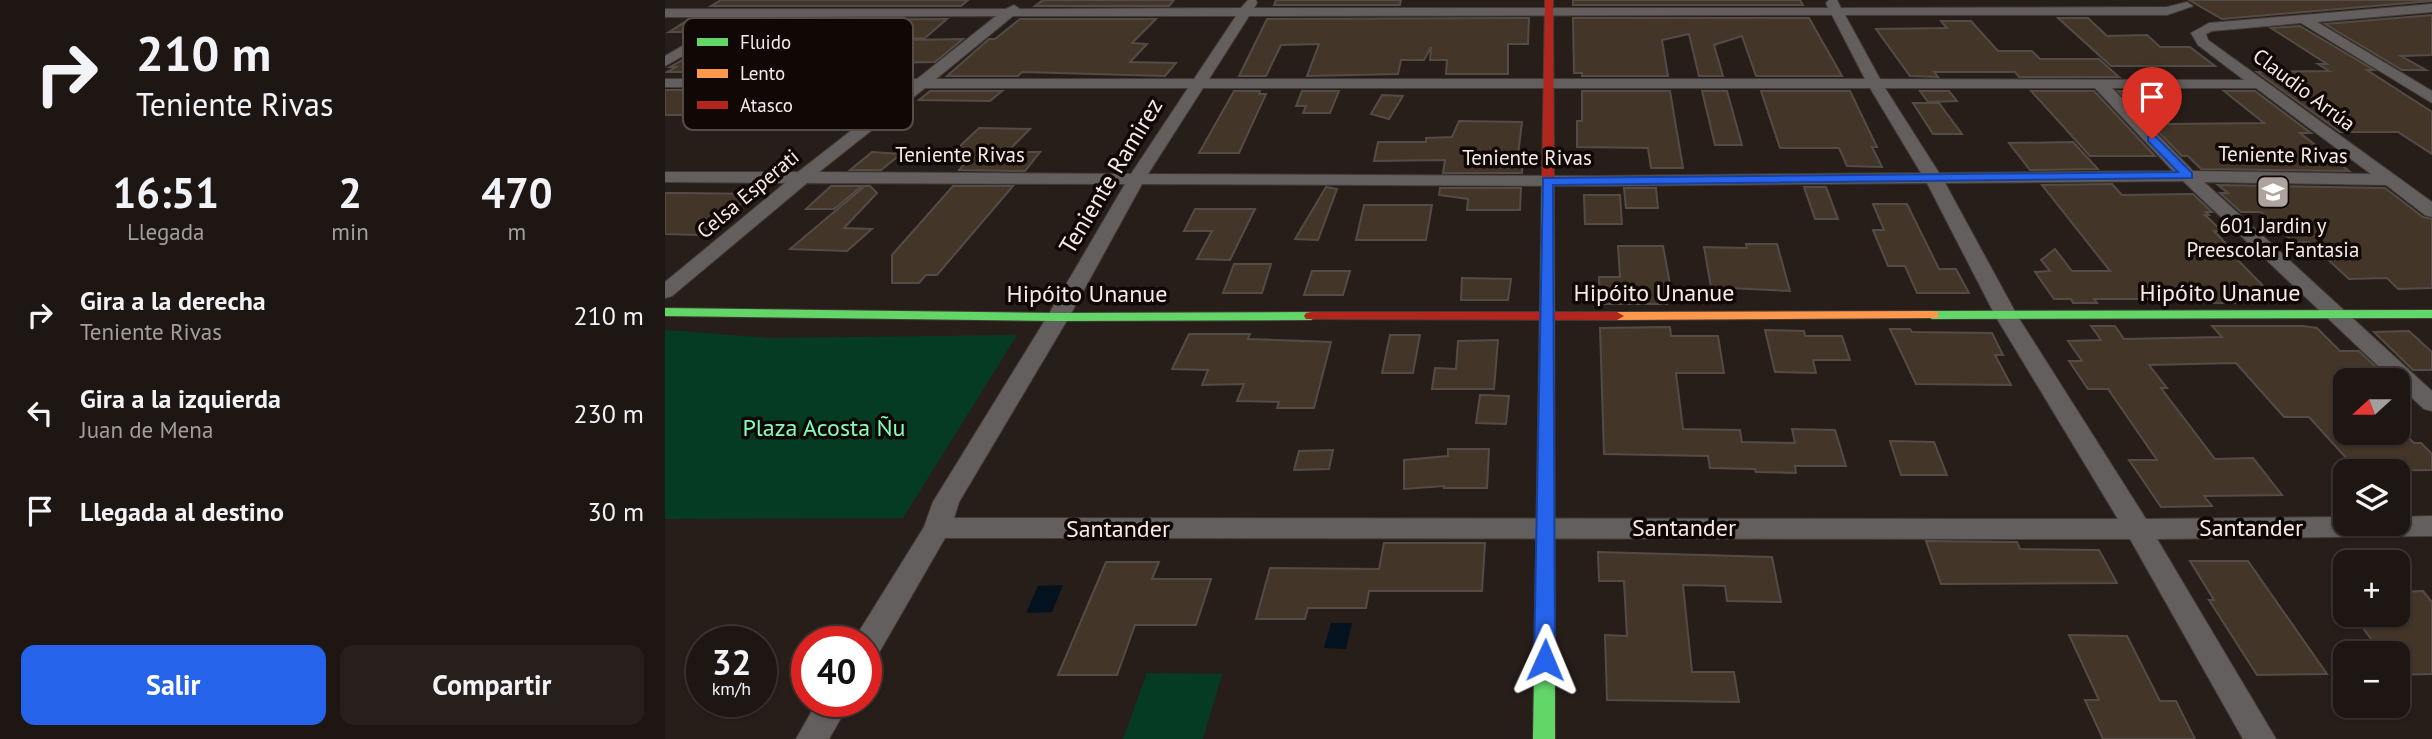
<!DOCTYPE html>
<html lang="es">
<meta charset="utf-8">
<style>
:root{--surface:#1e1613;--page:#261f1c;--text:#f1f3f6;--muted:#a19fa0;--line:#3c3533;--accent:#2563eb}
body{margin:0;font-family:"PT Sans",sans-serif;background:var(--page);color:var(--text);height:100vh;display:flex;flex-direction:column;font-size:26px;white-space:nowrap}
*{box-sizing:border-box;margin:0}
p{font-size:23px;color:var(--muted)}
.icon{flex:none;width:38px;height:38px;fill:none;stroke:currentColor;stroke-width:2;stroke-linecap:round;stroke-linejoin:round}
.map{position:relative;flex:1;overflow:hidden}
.panel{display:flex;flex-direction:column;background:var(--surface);width:665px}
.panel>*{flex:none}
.top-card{background:#1e1613;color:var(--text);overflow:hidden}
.needle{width:46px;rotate:249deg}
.tools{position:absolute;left:1668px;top:368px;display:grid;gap:14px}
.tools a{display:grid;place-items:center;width:77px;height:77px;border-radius:14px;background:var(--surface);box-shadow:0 2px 5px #0004,0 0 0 2px var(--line);font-size:35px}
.speed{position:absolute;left:21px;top:626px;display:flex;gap:14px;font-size:35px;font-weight:700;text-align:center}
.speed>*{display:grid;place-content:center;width:91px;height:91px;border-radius:50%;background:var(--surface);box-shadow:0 2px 5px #0004,0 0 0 2px var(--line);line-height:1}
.speed small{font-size:18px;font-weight:400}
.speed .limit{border:10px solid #d22;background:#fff;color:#111}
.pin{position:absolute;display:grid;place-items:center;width:60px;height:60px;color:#fff;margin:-72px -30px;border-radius:50% 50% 50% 0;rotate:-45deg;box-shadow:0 0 7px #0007}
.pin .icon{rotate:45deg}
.me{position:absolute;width:77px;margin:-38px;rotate:1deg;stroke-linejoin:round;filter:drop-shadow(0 0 5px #0008)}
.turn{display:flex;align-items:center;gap:24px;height:147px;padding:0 21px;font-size:32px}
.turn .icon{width:91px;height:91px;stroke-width:2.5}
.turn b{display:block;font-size:49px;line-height:60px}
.eta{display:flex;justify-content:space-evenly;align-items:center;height:119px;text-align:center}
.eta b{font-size:42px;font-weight:600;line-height:49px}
.action{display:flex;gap:14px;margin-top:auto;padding:14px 21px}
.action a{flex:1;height:80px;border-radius:14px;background:var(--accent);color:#fff;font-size:28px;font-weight:600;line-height:80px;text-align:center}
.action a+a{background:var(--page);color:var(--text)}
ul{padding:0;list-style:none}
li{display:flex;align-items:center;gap:21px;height:98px;padding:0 21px}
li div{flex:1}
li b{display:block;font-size:26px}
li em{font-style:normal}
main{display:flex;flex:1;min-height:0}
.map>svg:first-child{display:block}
.green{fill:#063b23}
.water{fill:#04121f}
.building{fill:#433628;stroke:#534c46;stroke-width:2}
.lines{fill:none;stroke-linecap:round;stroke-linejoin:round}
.street-casing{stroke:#433b37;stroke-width:2}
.fast-casing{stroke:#433b37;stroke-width:2}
.slow-casing{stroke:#433b37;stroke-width:2}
.jam-casing{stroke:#433b37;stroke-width:2}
.street{fill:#645f5f;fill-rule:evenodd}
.fast{fill:#63d668;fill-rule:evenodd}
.slow{fill:#ff974d;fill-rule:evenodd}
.jam{fill:#b3261e;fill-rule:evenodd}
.route{fill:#2563eb;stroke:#184099;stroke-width:2}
.labels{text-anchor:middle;stroke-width:7;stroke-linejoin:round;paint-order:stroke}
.far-street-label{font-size:21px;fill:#f7eae4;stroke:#100805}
.far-poi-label{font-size:21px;fill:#f7eae4;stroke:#100805}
.street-label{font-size:24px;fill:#f7eae4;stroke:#100805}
.park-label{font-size:24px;fill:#82fdbb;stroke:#100805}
.key{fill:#100805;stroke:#554c48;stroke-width:2}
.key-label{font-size:19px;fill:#f7eae4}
</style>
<main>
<section class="panel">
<div class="top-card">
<div class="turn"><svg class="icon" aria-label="right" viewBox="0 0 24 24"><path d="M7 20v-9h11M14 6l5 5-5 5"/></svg><div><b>210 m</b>Teniente Rivas</div></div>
</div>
<div class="eta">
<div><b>16:51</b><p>Llegada</p></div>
<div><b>2</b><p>min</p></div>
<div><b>470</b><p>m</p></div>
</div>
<ul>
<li><svg class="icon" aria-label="right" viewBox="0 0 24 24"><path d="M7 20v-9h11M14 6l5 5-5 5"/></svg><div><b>Gira a la derecha</b><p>Teniente Rivas</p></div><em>210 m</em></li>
<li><svg class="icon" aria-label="left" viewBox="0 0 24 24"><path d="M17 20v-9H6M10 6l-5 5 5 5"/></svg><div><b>Gira a la izquierda</b><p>Juan de Mena</p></div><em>230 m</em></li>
<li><svg class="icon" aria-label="arrive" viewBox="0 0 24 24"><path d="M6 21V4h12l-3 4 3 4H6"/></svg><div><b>Llegada al destino</b></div><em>30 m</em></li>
</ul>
<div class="action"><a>Salir</a><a>Compartir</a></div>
</section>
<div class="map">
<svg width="1767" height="739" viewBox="0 0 1767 739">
<rect width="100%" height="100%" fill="#281e19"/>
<g class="green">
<polygon points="0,330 104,338 352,335 238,518 0,519"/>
<polygon points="482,673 557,674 538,739 458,739"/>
</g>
<g class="water">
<polygon points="398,585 387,612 361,613 373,586"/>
<polygon points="666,623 687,623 681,649 659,648"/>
</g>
<g class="building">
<polygon points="56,0 303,0 296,6 46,6"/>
<polygon points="378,0 509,0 504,6 370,6"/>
<polygon points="611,0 736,0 735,5 609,5"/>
<polygon points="908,0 1135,0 1138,5 908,5"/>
<polygon points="1524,0 1767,0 1767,1 1557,19"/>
<polygon points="1767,15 1767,55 1736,56 1761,70 1737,70 1660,24"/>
<polygon points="864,18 863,44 843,44 843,74 781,74 782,60 765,60 766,47 759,60 736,60 733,74 642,76 654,44 616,45 601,76 574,76 602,19"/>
<polygon points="908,18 1144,18 1177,76 1091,76 1077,36 1049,45 1058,76 1034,76 1024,34 997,40 1003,76 917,76 917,73 909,73"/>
<polygon points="1393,18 1423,18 1442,36 1482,35 1495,47 1525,47 1550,66 1446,66"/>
<polygon points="282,19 260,38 175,40 135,70 95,70 85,76 21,76 27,72 2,72 11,67 5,67 88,20"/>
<polygon points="355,19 491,19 467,43 482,44 465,62 511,63 500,76 357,72 353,76 282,76 324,39 330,39"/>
<polygon points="23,20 58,20 37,32 4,32"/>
<polygon points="1276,21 1306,21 1333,51 1367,51 1375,59 1434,59 1454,77 1354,77 1350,72 1269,72 1273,77 1245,76 1211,29 1282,28"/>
<polygon points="1635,26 1709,70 1702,70 1767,112 1767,154 1733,132 1675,132 1592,72 1664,71 1653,64 1662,64 1606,28"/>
<polygon points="298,39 270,62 215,63 240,40"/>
<polygon points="0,90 64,90 24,115 0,115"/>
<polygon points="265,91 337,91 325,101 254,100"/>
<polygon points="569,91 595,91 594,94 601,94 574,153 534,153"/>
<polygon points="637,91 674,91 665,113 638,113 641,106 631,106"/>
<polygon points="917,91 1005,91 1018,168 986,168 983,148 912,147 912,121 917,121"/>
<polygon points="1037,91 1062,91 1077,145 1050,145"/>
<polygon points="1096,91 1185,91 1212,147 1207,147 1217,167 1182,166 1174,148 1115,148"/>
<polygon points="1255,91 1284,91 1292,101 1263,102"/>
<polygon points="1366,91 1429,91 1490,156 1425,156"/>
<polygon points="1453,91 1469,91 1504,124 1599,123 1559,91 1590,91 1646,133 1635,133 1684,171 1536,169 1523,156 1517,156"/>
<polygon points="717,95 738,96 724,119 706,114"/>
<polygon points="1248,103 1274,103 1297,134 1268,134"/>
<polygon points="794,121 857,122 853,155 858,155 857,173 778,173 780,160 709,161 713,142 761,142 761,138 787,137"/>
<polygon points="314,128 365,129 342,152 375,152 360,171 294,170 302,161 280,160"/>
<polygon points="1408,142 1433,169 1365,170 1344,143"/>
<polygon points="207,152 236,154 216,170 185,170"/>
<polygon points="1447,184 1457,195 1528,194 1547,212 1541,212 1544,215 1540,215 1557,231 1549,231 1566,249 1561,248 1615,303 1527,303 1514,299 1429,299 1432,303 1408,303 1406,299 1389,299 1370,272 1385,271 1376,260 1390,249 1407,271 1445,271 1377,185"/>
<polygon points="1553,185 1720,188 1758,217 1767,219 1767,288 1733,289 1722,278 1684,279 1644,242 1628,242 1596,212 1576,212 1555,193 1563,193"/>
<polygon points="166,186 197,186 169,209 141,209"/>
<polygon points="200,186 205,186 212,193 179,228 207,229 182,251 125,249"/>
<polygon points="288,186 348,186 272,275 261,275 254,283 227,283 227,255"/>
<polygon points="661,187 672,189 653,240 630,239"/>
<polygon points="1139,187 1161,187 1173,219 1150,219"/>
<polygon points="775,188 856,188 855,210 802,210 803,199 774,195"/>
<polygon points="959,188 991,188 993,208 961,208"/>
<polygon points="0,193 21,193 89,194 34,235 0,234"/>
<polygon points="919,195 955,195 957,224 920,224"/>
<polygon points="1208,204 1242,204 1274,269 1291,269 1304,293 1252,293 1240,266 1223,266 1208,230 1219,230"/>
<polygon points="699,205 767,205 761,240 691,240"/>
<polygon points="530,209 590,209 565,260 532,259 547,231 519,231"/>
<polygon points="1081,244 1112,244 1125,291 1046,287 1039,247 1082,248"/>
<polygon points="953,246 998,246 1007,295 1001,295 1002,304 935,304 934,277 955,277"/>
<polygon points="569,264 606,264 597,293 558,293"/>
<polygon points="647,271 685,271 678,295 639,295"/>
<polygon points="797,278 846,279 843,300 796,300"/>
<polygon points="1426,326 1450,326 1459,339 1557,337 1547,326 1638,326 1652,328 1675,351 1694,351 1714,370 1702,370 1712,380 1680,380 1680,432 1738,432 1749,443 1756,443 1767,454 1767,470 1693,471 1644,417 1619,417 1571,363 1484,365 1502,388 1496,388 1550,459 1588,458 1617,495 1539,496 1547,506 1496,507 1464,460 1492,460 1443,389 1423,389 1404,361 1417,361 1403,341 1436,340"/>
<polygon points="1005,327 1006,336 1053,336 1059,373 1011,373 1018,429 1075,430 1077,442 1130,443 1127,429 1170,430 1181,466 1130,466 1131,473 1091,472 1090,469 1045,468 1043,456 939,454 935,328"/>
<polygon points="1225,329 1245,329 1247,332 1327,333 1338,355 1330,355 1346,385 1251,384"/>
<polygon points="1100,330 1139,331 1140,336 1177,336 1185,360 1148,360 1151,373 1110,372"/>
<polygon points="1744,331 1767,352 1767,370 1748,370 1709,332"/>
<polygon points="524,334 585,334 583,339 666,342 649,408 612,408 614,402 572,401 579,384 537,385 543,370 507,369"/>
<polygon points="725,335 755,335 748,373 717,373"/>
<polygon points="833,340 829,389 767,389 770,368 791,369 793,341"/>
<polygon points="815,395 844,396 841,424 811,423"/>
<polygon points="1225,441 1269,442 1282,475 1236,475"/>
<polygon points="783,449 824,449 822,488 779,488 779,486 739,489 739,460 783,456"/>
<polygon points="668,450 664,469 629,470 634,451"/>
<polygon points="1261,541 1352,542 1355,549 1434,550 1452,583 1276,584"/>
<polygon points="719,543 820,543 817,591 704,591 701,608 643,608 640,619 591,619 605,568 714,569"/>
<polygon points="933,552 1107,557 1116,602 1062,601 1060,586 1018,585 1027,672 1069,672 1074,702 942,700 940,635 962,636 959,581 934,581"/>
<polygon points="1525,561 1583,561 1662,674 1592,675 1544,600 1549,600"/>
<polygon points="441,562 494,562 487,579 546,579 531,625 470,625 452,675 393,675"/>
<polygon points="1758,591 1767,602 1767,674 1732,675 1732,653 1717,653 1687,614 1732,614 1732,592"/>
<polygon points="1404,635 1462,636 1495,701 1511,701 1530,739 1438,739 1420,700 1434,700"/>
</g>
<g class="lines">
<defs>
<g id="street">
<path d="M583,0H591L592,3L589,8H1163L1161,3L1164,0H1172L1176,8L1502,7L1522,2L1528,6L1502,15H1180L1215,79L1579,80L1533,45L1526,33L1544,23L1767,4V12L1652,22L1767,91V103L1636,23L1547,31L1541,34L1543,40L1767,202V217L1760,215L1721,185L1539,182L1767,391V411L1759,409L1732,384V380H1728L1518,181L1280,183L1353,317L1481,519L1680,517V523H1732V517L1767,516V536L1492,539L1611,739H1578L1465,539L280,538L212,656L201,659V642H188L190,638L259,527L268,502L382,317L460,184L142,183L7,296L0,298V282L120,183L0,182V172H133L241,88L0,87V79H252L331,16L87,17L0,66V56L68,17H0V9H341L349,5L355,9L576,8ZM1167,15L1200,79H544L584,16ZM348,16H571L529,79H271ZM260,88H523L466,174L154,172ZM538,88H1205L1256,173L930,176L483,174ZM1220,88H1430L1508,171L1274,173ZM1447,88H1591L1706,174L1528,171ZM1262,183L1331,317L1453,519L289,518L294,502L404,317L477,184L930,186Z"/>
<polygon points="152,702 185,702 164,739 131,739"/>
</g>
<g id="fast">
<polygon points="883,174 889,178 890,739 868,739 877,178"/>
<polygon points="0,308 393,313 646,312 653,316 646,320 393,321 0,316"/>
<polygon points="1767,310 1767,318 1267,319 1260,315 1267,311"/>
</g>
<polygon id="slow" points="1267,311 1272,312 1274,315 1272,318 952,320 945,316 952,312"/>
<g id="jam">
<polygon points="880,0 888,0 889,178 883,182 877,178"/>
<polygon points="646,312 952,312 959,316 952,320 641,319 639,316 641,313"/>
</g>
</defs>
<use href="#street" class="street-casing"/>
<use href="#fast" class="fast-casing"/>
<use href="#slow" class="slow-casing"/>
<use href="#jam" class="jam-casing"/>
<use href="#street" class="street"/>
<use href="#fast" class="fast"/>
<use href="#slow" class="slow"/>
<use href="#jam" class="jam"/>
</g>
<polygon class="route" points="1483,137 1491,137 1527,173 1527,178 888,185 890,660 887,666 880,668 872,666 869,660 878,178 1513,172 1483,141"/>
<defs>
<symbol id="school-square" viewBox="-11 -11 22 22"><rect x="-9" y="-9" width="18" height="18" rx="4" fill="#afa39d" stroke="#100805"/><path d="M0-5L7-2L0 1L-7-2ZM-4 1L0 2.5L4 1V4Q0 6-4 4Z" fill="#fff"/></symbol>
</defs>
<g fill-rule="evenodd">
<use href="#school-square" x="1589" y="173" width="38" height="38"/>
</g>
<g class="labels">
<g class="far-street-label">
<text transform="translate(1639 90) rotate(37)" y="7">Claudio Arrúa</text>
<text x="295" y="162">Teniente Rivas</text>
<text transform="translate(1618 155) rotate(1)" y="7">Teniente Rivas</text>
<text x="862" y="165">Teniente Rivas</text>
<text transform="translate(83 194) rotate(-40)" y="7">Celsa Esperati</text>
</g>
<g class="far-poi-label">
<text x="1608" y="233">601 Jardin y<tspan x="1608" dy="24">Preescolar Fantasia</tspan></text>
</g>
<g class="street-label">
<text transform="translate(446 176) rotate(-59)" y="8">Teniente Ramirez</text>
<text x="989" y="301">Hipóito Unanue</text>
<text x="1555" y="301">Hipóito Unanue</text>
<text x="422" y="302">Hipóito Unanue</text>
<text x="1019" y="536">Santander</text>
<text x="1586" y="536">Santander</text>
<text x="453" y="537">Santander</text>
</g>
<g class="park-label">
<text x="159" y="436">Plaza Acosta Ñu</text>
</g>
</g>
<rect x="18" y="18" width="230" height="112" rx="10" class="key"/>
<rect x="32" y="38" width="31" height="8" fill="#63d668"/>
<rect x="32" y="69" width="31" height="9" fill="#ff974d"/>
<rect x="32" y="101" width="31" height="8" fill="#b3261e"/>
<g class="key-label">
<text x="75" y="49">Fluido</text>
<text x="75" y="80">Lento</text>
<text x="75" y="112">Atasco</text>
</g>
</svg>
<div class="tools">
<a><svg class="needle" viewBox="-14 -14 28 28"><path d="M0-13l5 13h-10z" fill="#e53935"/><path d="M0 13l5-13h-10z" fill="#a19fa0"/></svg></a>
<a><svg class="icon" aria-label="layers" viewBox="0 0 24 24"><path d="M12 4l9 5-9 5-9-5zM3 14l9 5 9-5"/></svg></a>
<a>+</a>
<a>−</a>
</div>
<div class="speed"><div>32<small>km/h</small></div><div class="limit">40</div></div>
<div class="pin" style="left:1487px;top:139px;background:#d93025"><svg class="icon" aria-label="arrive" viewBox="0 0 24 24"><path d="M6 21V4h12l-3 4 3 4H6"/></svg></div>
<svg class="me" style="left:880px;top:660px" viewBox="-20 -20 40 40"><path d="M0-17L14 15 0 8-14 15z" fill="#2563eb" stroke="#fff" stroke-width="4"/></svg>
</div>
</main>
